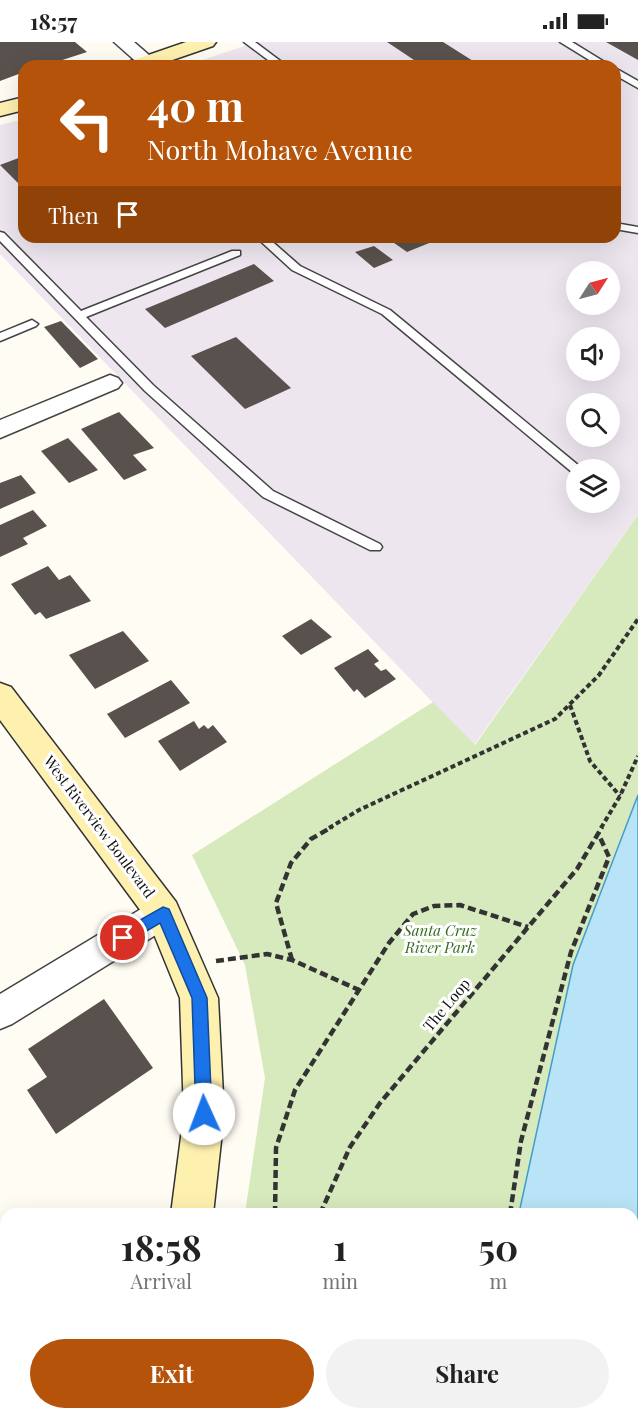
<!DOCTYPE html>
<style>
:root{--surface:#fff;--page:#f2f2f2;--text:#222;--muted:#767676;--accent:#b45309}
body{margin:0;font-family:"Playfair Display",serif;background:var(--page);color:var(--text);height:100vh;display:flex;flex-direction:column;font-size:22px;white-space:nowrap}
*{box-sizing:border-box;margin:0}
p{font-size:20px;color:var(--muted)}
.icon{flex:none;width:33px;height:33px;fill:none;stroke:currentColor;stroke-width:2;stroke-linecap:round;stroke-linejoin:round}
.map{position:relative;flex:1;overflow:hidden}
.sheet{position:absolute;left:0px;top:1166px;width:639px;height:212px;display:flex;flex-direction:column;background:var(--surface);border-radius:18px 18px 0 0;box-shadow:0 6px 24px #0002}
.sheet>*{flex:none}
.hud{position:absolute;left:18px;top:18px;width:603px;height:183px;border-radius:18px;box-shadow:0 6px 24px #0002;background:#b45309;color:#fff;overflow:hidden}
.needle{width:39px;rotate:54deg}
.fabs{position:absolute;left:566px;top:219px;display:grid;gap:12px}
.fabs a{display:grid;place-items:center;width:54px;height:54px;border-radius:50%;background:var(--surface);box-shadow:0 6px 24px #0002;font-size:30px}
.pin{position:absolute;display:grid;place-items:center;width:51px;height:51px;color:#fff;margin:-26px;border:3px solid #fff;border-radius:50%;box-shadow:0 2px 6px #0007}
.me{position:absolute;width:66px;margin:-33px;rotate:358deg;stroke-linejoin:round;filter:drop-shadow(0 0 4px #0008)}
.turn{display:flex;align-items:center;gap:21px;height:126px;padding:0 30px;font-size:27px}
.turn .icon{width:78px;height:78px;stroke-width:2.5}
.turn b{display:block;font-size:42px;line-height:51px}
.then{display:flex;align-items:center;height:57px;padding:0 30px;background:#0003;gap:12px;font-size:22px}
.eta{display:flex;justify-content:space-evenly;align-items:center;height:102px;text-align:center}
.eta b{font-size:36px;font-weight:700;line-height:42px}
.primary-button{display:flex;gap:12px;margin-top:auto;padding:12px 30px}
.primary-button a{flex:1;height:69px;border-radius:36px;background:var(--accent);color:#fff;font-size:24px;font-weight:700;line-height:69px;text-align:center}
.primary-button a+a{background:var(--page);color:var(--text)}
.status{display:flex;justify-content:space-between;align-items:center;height:42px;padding:0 30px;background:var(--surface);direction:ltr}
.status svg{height:16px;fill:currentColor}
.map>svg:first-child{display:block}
.industrial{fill:#ede6ef;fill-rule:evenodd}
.green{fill:#d7eabd}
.water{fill:#b9e3f6;stroke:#409dcd;stroke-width:1.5}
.building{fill:#59514d}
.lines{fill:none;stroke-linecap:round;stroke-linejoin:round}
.lane-casing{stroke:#444;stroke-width:3}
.street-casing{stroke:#444;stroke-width:3}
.secondary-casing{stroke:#333;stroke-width:3}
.path-far1{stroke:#333;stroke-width:4;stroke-dasharray:5 3;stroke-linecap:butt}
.path{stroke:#333;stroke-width:4.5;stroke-dasharray:8 4;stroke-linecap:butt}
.lane{fill:#fff;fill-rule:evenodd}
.street{fill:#fff;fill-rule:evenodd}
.secondary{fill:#fef1b0;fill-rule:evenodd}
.route{fill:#1a73e8;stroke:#114b97;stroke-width:1.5}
.labels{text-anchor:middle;stroke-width:6;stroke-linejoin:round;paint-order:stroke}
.street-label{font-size:15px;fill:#111;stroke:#fff}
.park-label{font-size:15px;font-style:italic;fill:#336a20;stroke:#fff}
</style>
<div class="status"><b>18:57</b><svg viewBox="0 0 49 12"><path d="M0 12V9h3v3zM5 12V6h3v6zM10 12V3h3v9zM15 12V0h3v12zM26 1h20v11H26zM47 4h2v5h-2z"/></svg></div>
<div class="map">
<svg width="638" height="1376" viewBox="0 0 638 1376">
<rect width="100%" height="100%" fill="#fffcf4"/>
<path class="industrial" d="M256,0H638V473L474,703L0,212V83L24,77V195H615V24H185ZM576,230H609V262H576ZM576,296H609V328H576ZM576,362H609V394H576ZM576,428H609V460H576Z"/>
<polygon class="green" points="638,473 638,1376 215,1376 216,1371 633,1371 633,1172 245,1171 265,1036 245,923 192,813 433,660 475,703"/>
<polygon class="water" points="638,753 638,1376 492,1376 492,1371 633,1371 633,1172 519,1171 573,923"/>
<g class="building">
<polygon points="0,0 75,0 87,10 44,24 24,24 24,30 0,39"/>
<polygon points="387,0 443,0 481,24 423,24"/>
<polygon points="606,0 638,0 638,18"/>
<polygon points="24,114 24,147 0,123"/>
<polygon points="391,195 444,195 407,210 387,196"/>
<polygon points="374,204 393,218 374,226 355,210"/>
<polygon points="254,222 274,239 165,286 145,267"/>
<polygon points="61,279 98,317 80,326 44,285"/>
<polygon points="236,295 291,346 245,367 191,314"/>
<polygon points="119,370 154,406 133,413 147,428 124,438 81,387"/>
<polygon points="68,396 98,428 69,441 41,409"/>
<polygon points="21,433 36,451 0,467 0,441"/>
<polygon points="33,468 47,484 23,496 28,502 0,515 0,483"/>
<polygon points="48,524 59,538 70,533 91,559 46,577 40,570 35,573 11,542"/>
<polygon points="311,577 332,595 301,613 282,594"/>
<polygon points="123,589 149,619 95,647 69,613"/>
<polygon points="368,607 379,619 374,622 381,629 386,627 396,637 365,656 357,647 354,650 334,626"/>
<polygon points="171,638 190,661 125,696 107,672"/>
<polygon points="194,679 199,687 204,683 208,687 213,683 227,700 180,729 158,699"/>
<polygon points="104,957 153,1026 56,1092 27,1048 47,1035 28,1007"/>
<polygon points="0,1208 6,1222 6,1272 0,1275"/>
</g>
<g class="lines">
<defs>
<g id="lane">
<polygon points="244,0 255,0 287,24 276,24"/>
<polygon points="560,0 572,0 611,24 599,24"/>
<polygon points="615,26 638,39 638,46 615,33"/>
<polygon points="615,181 638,185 638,191 615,187"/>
<polygon points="0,190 4,191 81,269 232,209 240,209 240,213 86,275 153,343 273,449 380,502 382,505 380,508 370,508 263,455 145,349 0,199"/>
<polygon points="256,195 267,195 300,224 390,268 584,428 576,428 576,432 573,431 382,272 292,228"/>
<polygon points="32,278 38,282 36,284 0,299 0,291"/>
</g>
<g id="street">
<polygon points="114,0 134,0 157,20 154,24 141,24"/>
<polygon points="110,333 118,336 122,341 118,346 0,396 0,378"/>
<polygon points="163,856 175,861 180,871 175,881 12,982 0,987 0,952 151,861"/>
</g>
<g id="secondary">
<polygon points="186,0 216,0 213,4 155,24 125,24 128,20"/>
<polygon points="24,55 24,68 0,74 0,61"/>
<polygon points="0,641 11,645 176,860 218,956 224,1072 213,1172 171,1172 184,1072 180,956 149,880 0,678"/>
<rect x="143" y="1371" width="46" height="5"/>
</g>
</defs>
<use href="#lane" class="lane-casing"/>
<use href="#street" class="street-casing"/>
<use href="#secondary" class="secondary-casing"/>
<g class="path-far1">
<polyline points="570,663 590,719 620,754"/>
<polyline points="329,786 359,768 555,677 599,633 638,577"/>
<polyline points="601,786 620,754 638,714"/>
</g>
<g class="path">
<polyline points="292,918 276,861 291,821 311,797 332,785"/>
<polyline points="216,919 267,912 292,918 359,948"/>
<polyline points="275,1172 276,1106 295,1048 389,901 413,872 434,864 460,863 528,885"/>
<polyline points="320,1172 350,1105 380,1061 577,827 602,785"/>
<polyline points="510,1172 521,1099 571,910 609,815 598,791"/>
<polyline points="271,1371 271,1376"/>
<polyline points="484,1376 485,1371"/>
</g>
<use href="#lane" class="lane"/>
<use href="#street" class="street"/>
<use href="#secondary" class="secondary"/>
</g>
<polygon class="route" points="163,865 169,867 207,956 212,1072 210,1078 204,1080 198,1078 196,1072 192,956 160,881 123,903 117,901 115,896 117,891"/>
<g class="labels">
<g class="street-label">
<text transform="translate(99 785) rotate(53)" y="5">West Riverview Boulevard</text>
<text transform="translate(447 963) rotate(-50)" y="5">The Loop</text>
</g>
<g class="park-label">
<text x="440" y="894">Santa Cruz<tspan x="440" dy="17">River Park</tspan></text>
</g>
</g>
</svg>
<div class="fabs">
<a><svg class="needle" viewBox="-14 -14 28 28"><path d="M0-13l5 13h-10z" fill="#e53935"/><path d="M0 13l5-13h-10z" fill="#767676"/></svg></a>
<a><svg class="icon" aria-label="sound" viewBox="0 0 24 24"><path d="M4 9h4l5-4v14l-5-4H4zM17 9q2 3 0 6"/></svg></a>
<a><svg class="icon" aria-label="search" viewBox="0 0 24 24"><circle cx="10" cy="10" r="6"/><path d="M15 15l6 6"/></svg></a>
<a><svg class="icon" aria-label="layers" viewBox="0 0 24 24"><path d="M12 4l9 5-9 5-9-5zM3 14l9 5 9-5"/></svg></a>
</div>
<div class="pin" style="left:123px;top:896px;background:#d93025"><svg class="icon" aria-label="arrive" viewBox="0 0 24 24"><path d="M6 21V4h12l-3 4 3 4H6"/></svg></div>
<svg class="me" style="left:204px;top:1072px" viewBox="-20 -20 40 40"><circle r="19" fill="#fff"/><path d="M0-13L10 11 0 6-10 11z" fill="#1a73e8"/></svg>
<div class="hud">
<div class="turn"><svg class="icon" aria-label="left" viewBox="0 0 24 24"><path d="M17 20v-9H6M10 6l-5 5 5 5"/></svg><div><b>40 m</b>North Mohave Avenue</div></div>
<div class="then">Then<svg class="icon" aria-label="arrive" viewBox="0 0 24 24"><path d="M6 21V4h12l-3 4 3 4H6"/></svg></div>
</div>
<section class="sheet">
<div class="eta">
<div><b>18:58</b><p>Arrival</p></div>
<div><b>1</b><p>min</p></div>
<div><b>50</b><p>m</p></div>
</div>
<div class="primary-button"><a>Exit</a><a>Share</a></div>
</section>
</div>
